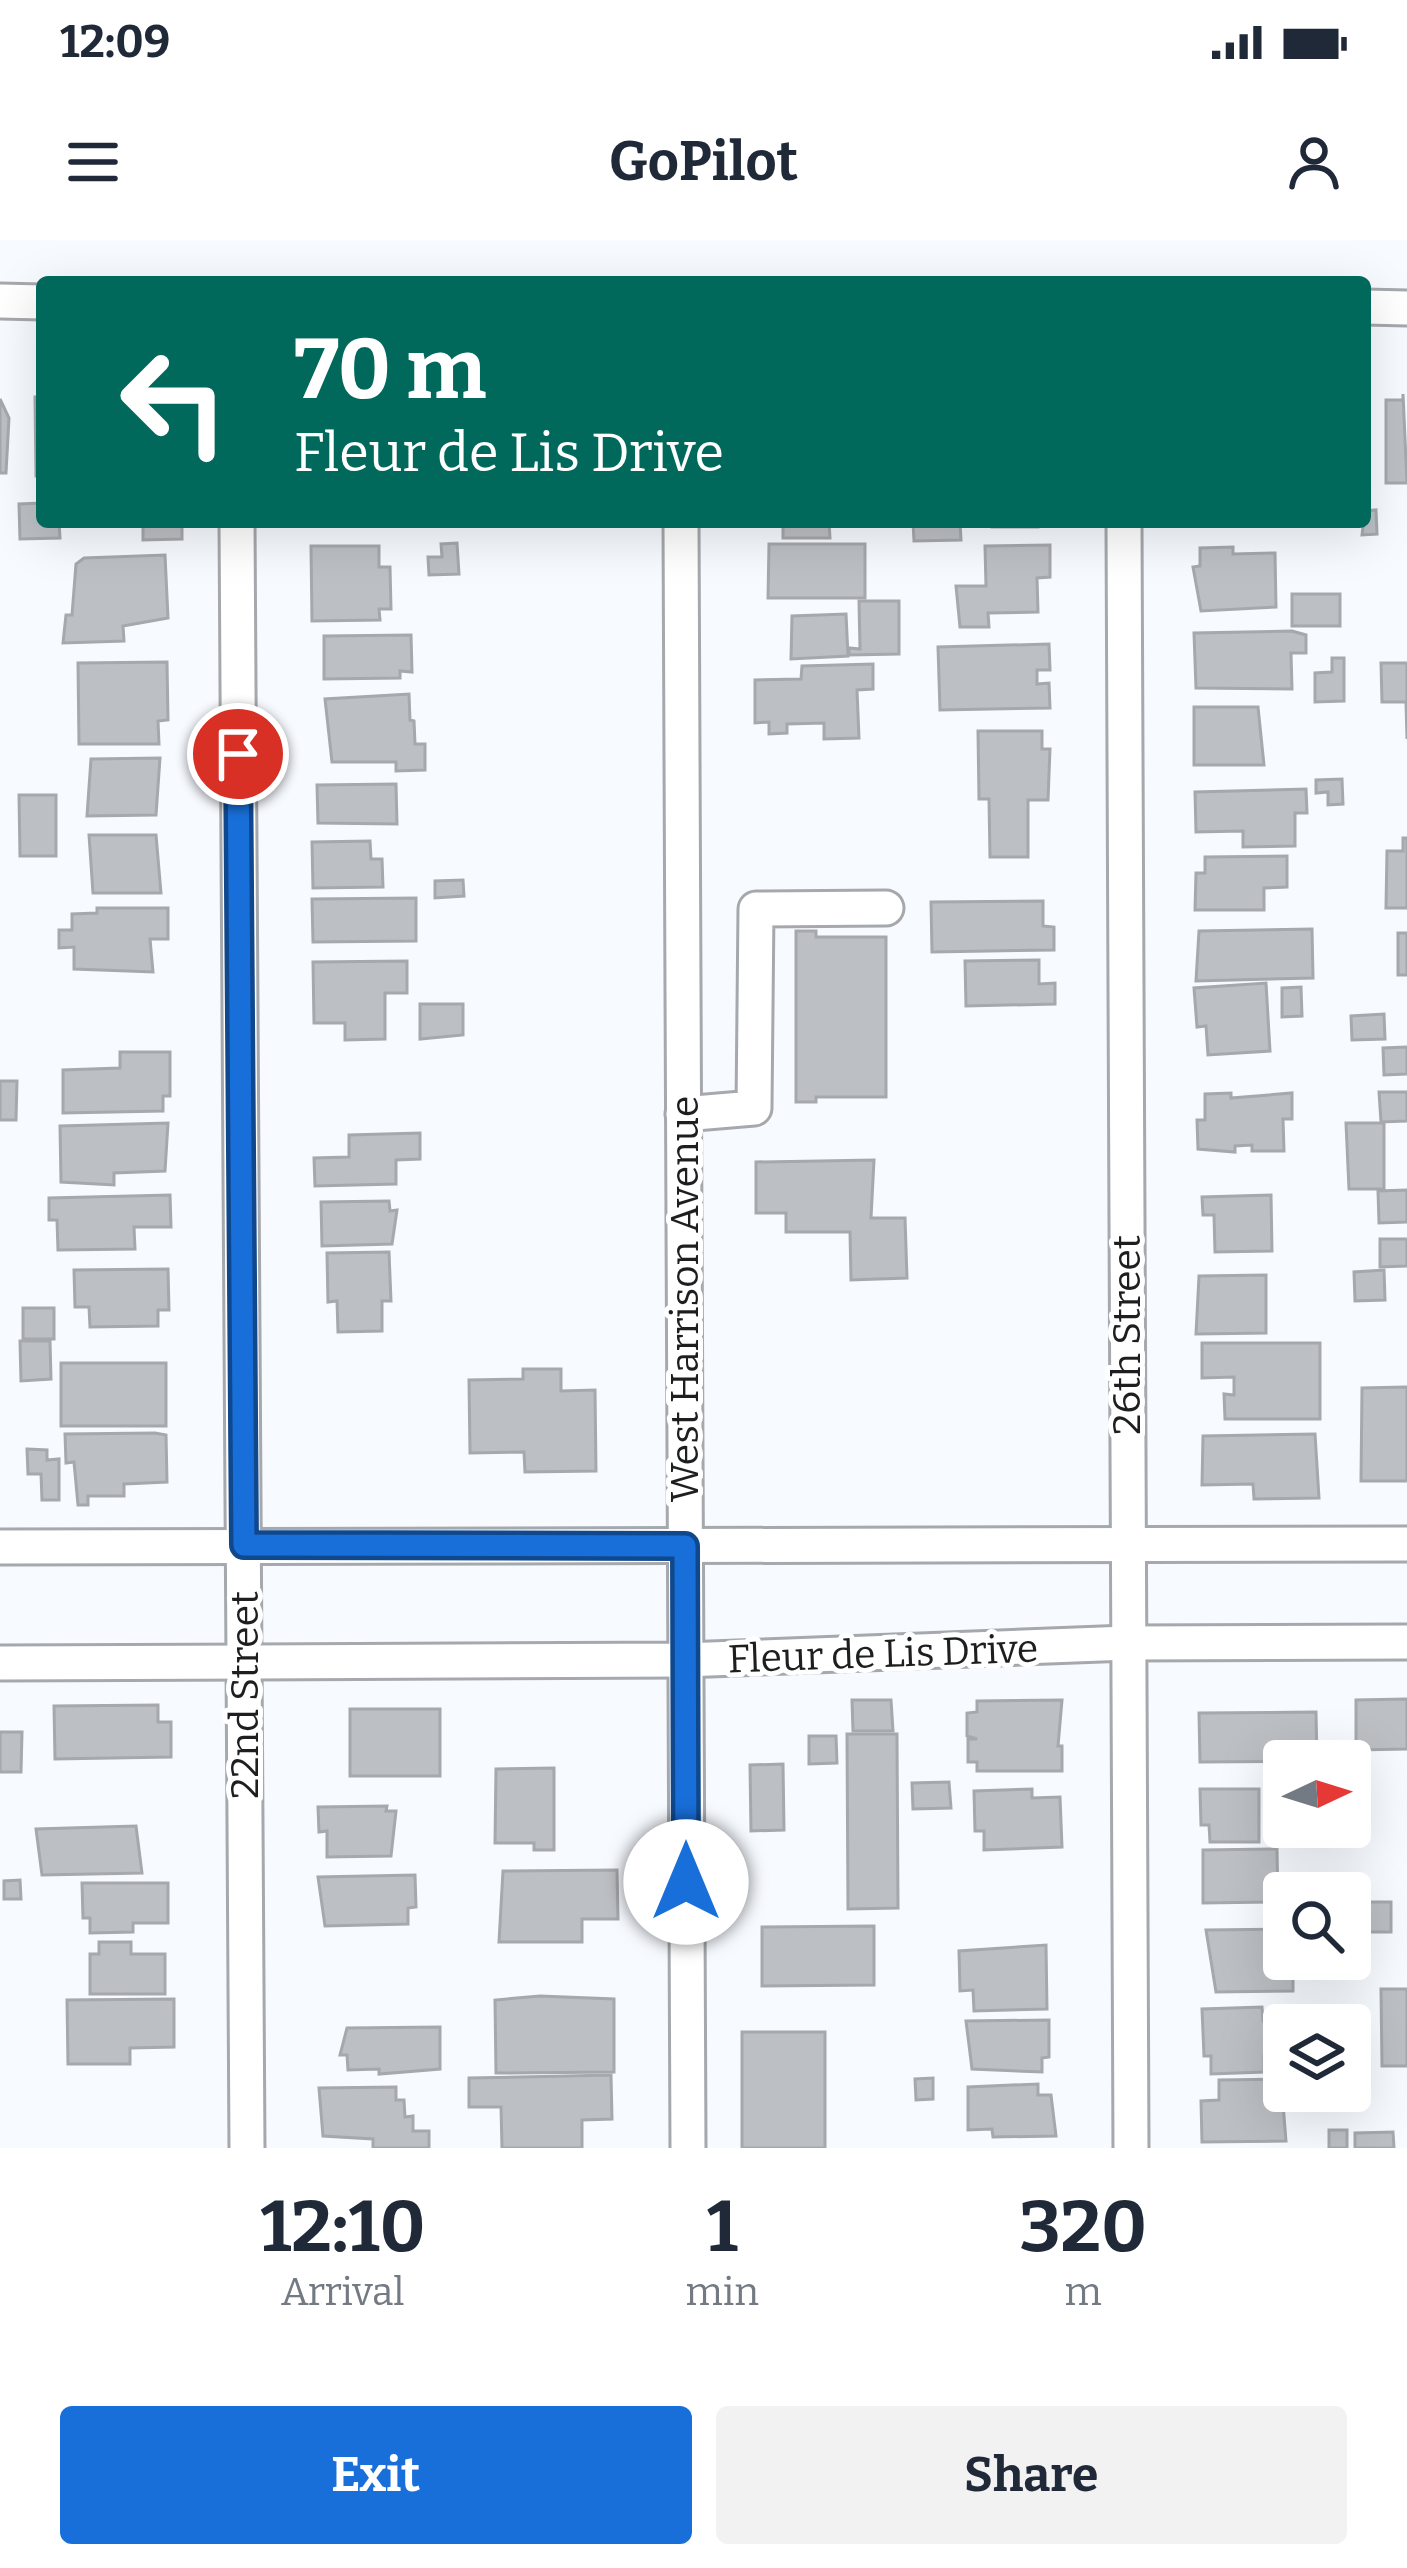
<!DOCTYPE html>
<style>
:root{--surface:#fff;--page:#f2f2f3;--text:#1f2937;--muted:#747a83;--accent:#196fd9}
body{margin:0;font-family:Bitter,serif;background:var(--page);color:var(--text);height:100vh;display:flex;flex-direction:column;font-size:45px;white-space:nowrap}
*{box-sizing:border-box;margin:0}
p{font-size:39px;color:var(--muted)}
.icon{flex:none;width:66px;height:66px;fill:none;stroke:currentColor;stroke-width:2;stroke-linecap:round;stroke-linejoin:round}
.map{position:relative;height:1908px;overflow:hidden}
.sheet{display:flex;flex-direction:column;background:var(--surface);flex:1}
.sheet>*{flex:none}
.top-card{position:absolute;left:36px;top:36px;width:1335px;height:252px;border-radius:12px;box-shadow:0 12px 48px #0002;background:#00695c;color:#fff;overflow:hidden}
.needle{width:78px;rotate:86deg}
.buttons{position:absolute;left:1263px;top:1500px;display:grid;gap:24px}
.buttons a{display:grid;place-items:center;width:108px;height:108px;border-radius:12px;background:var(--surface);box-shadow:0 12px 48px #0002;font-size:60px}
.pin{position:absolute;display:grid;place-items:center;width:102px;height:102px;color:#fff;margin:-51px;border:6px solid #fff;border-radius:50%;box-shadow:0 3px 12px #0007}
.me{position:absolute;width:132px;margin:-66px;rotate:0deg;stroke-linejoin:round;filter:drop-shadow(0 0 9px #0008)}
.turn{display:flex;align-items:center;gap:42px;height:252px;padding:0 60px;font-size:54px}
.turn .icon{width:156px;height:156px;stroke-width:2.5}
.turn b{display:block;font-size:84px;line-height:102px}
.eta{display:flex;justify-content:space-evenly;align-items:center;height:204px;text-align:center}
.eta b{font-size:72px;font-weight:700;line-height:84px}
.primary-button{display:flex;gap:24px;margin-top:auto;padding:24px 60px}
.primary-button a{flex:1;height:138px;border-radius:12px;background:var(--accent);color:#fff;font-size:48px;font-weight:700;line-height:138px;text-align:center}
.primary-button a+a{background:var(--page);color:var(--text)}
.status{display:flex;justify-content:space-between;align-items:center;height:84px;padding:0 60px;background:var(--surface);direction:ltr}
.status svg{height:33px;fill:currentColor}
header{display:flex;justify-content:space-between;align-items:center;height:156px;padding:0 60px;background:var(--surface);font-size:54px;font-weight:700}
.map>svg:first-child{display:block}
.building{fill:#bcbfc3;stroke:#a5a8ac;stroke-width:3}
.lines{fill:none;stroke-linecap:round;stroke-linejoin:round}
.minor-casing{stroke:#a5a8ac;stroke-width:39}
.minor{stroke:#fff;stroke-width:33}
.route-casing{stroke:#10488d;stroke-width:30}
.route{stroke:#196fd9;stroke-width:21}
.labels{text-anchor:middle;stroke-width:10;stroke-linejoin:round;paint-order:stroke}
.street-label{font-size:39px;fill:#1d1e1f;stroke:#fff}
</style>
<div class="status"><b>12:09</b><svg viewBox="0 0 49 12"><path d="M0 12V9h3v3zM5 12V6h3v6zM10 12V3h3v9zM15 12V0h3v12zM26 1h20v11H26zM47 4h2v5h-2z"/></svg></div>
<header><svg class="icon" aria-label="menu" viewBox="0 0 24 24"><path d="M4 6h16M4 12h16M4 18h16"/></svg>GoPilot<svg class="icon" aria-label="person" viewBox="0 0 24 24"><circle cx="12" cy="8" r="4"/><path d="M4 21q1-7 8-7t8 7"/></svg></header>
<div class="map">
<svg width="1407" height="1908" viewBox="0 0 1407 1908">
<rect width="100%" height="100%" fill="#f7faff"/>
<g class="building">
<polygon points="1403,154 1407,243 1386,243 1386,160 1403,160"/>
<polygon points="35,157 42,157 42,236 36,236"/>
<polygon points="0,159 9,178 6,233 0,233"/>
<polygon points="1369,217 1369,256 1365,256 1365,218"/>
<polygon points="42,263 42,282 59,282 60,298 20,299 19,264"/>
<polygon points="1376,270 1377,294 1362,295 1365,271"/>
<polygon points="143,282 182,282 182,299 143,300"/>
<polygon points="777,282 829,282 830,298 783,298 783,285"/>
<polygon points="913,282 960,282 961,300 914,301"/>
<rect x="992" y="282" width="46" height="5"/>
<polygon points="457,303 459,334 429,335 428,317 442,317 441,304"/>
<polygon points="769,304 865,304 865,358 768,358"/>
<polygon points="1050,305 1050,337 1037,338 1038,372 988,373 989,387 960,387 956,346 986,346 985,306"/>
<polygon points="311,306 379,306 379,327 390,327 391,369 379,369 380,380 312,381"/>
<polygon points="1233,307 1233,314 1275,313 1276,367 1201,371 1193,327 1200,326 1200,308"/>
<polygon points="165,315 168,378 123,386 124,401 63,403 66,375 72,375 76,324 84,318"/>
<rect x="1292" y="354" width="48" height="32"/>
<polygon points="859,361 899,361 899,414 849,415 849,408 860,409"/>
<polygon points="846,374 848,416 791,419 792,376"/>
<polygon points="1292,391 1306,395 1306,413 1291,413 1292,449 1196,448 1194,393"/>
<polygon points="411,395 412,432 400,431 400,438 324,439 324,396"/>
<polygon points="1049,404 1050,430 1037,430 1037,444 1049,443 1050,468 940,470 938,407"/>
<polygon points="1332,418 1344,418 1344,461 1315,462 1315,433 1332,432"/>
<polygon points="167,422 168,480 158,481 159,504 79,504 78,423"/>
<polygon points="1381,423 1407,423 1407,499 1406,462 1382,462"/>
<polygon points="873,424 873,449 857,450 859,498 824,499 824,483 787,484 787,493 769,494 769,482 755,483 755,440 801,439 802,426"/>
<polygon points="409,454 410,480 414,481 415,504 425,504 425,530 396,531 396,522 332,522 325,459"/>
<polygon points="1194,467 1258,467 1264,525 1194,525"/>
<polygon points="978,491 1042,491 1042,509 1050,509 1048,560 1028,560 1028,617 990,617 989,559 979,559"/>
<polygon points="160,518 156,575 87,576 91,519"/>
<polygon points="1342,539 1343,564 1328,565 1328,552 1316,553 1316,540"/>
<polygon points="396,544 397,584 318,583 317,545"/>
<polygon points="1306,549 1307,573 1295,573 1295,606 1243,607 1243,591 1196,592 1195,552"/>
<polygon points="19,555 56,555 56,616 20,616"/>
<polygon points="89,595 156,595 161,653 93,653"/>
<polygon points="1403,598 1407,598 1407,668 1386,668 1387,611 1403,611"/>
<polygon points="370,601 371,619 382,619 383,647 313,648 312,602"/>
<polygon points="1287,616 1287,647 1264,648 1264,670 1195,670 1196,633 1205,633 1205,617"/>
<polygon points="463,640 464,656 435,658 435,641"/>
<polygon points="416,658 416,701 313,702 312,659"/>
<polygon points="1043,661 1043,686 1054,687 1054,710 932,712 931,662"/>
<polygon points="97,668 168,668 168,699 150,699 153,732 74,729 74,707 59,708 59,690 72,690 72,674 97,673"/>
<polygon points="1312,689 1313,738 1196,741 1199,691"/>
<polygon points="796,691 816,691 816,697 886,697 886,857 816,857 816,862 796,862"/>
<rect x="1398" y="693" width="9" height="42"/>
<polygon points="1039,720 1039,744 1055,743 1055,764 966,766 965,721"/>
<polygon points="407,721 407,753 385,753 385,799 345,800 345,783 314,783 313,722"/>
<polygon points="1266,743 1270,811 1208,815 1206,786 1197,787 1194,748"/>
<polygon points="1301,747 1302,776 1282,777 1282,748"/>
<polygon points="420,764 463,764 463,795 420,799"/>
<polygon points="1384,774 1385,799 1352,800 1351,776"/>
<polygon points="1407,807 1407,834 1384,835 1383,808"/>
<polygon points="120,812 170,812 170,856 163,856 163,871 63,873 63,830 120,828"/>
<polygon points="0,841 17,841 16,880 0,880"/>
<polygon points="1379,852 1407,852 1407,881 1381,882"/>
<polygon points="1231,853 1231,858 1292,853 1292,879 1283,879 1284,911 1252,911 1252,905 1235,906 1235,912 1198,909 1197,880 1205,880 1205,854"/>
<polygon points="168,883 165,931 114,933 114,945 61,942 60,886"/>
<polygon points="1346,883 1384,883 1384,949 1349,949"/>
<polygon points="420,893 420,919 396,920 396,944 315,946 314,918 349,917 349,895"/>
<polygon points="874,920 871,978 905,978 907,1038 851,1040 850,992 786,992 786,973 756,973 756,922"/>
<polygon points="1407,950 1407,982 1379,983 1378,951"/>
<polygon points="170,955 171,987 134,987 135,1009 58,1010 57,980 49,980 49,958"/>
<polygon points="1271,955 1272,1011 1215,1012 1214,975 1203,975 1202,957"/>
<polygon points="389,961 390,971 397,970 392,1004 322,1006 321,962"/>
<polygon points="1380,999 1407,999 1407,1026 1380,1027"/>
<polygon points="389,1012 391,1061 382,1061 382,1091 338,1092 337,1061 328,1062 327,1013"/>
<polygon points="168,1029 169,1070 158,1070 158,1086 90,1087 89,1067 75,1067 74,1030"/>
<polygon points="1384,1030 1385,1060 1355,1061 1354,1032"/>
<polygon points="1266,1035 1266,1093 1196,1094 1199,1036"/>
<rect x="23" y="1068" width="31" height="31"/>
<polygon points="20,1101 50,1101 51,1139 21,1141"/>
<polygon points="1202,1103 1320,1103 1320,1179 1225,1179 1224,1154 1234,1155 1234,1137 1202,1138"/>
<rect x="61" y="1123" width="105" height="63"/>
<polygon points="523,1129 561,1129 561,1151 595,1150 596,1231 525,1232 524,1212 470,1213 469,1140 523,1139"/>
<polygon points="1407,1147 1407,1241 1361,1241 1362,1148"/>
<polygon points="155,1193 166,1195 167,1242 124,1244 124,1256 88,1256 88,1265 78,1265 74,1222 66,1223 65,1194"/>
<polygon points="1315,1194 1319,1258 1254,1259 1253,1244 1202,1245 1203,1196"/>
<polygon points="27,1209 47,1210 47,1220 59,1219 59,1260 42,1260 41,1234 28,1234"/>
<polygon points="1407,1459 1407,1509 1356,1510 1356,1460"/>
<polygon points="852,1460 891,1460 893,1491 853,1491"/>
<polygon points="1062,1460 1058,1506 1062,1506 1062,1531 977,1531 977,1522 968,1522 968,1499 977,1499 967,1496 967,1473 977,1472 977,1461"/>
<polygon points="158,1465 158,1482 171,1482 171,1517 55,1519 54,1466"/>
<rect x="350" y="1469" width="90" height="67"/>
<polygon points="1316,1472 1317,1521 1200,1522 1199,1473"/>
<polygon points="0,1492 22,1492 21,1532 0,1532"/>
<polygon points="847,1494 897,1494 898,1668 848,1669"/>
<polygon points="809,1496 836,1496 837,1523 809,1524"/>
<polygon points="783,1524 784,1590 751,1591 750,1525"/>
<polygon points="554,1528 554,1610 534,1610 534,1603 495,1603 496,1529"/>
<polygon points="949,1542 951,1568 913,1569 912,1543"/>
<polygon points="1032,1549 1032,1558 1060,1557 1062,1607 984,1610 984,1591 975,1591 974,1551"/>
<polygon points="1200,1549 1259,1549 1259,1602 1210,1602 1209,1585 1201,1585"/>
<polygon points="387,1566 386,1571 396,1571 391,1616 327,1617 327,1591 319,1592 318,1567"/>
<polygon points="136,1586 142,1633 42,1635 36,1589"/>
<polygon points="1277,1609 1278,1662 1203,1663 1203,1610"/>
<polygon points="617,1630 618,1679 582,1679 582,1702 499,1702 503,1631"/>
<polygon points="415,1635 416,1667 408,1668 408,1684 325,1686 318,1637"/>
<polygon points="20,1640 21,1659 4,1659 4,1641"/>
<polygon points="82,1643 168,1643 168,1683 133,1683 133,1692 90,1693 90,1678 83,1678"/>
<rect x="1361" y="1662" width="30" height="30"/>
<polygon points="874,1686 874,1745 762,1746 762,1687"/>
<polygon points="1284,1689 1284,1719 1315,1719 1315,1730 1293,1730 1293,1751 1216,1752 1206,1690"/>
<polygon points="99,1702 131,1702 131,1714 165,1714 165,1754 90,1754 90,1714 99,1714"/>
<polygon points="1046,1705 1047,1769 974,1771 973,1750 960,1751 959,1711"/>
<polygon points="1381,1749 1407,1749 1407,1826 1382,1826"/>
<polygon points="540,1756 614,1759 614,1832 496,1833 495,1760"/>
<polygon points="174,1759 174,1807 130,1808 130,1824 68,1824 67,1760"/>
<polygon points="1262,1767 1263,1781 1282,1781 1284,1830 1276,1831 1275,1815 1264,1816 1264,1832 1211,1834 1211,1816 1204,1816 1202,1769"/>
<polygon points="1049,1780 1049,1817 1042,1818 1042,1832 972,1829 966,1781"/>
<polygon points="440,1787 440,1829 379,1834 379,1829 348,1830 347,1815 340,1815 347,1788"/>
<rect x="742" y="1792" width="83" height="116"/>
<polygon points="611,1835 612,1879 582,1880 582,1908 502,1908 501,1867 469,1867 469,1838"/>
<polygon points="933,1838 933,1859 916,1860 915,1839"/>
<polygon points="1281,1839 1286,1901 1202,1902 1201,1861 1219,1860 1219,1840"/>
<polygon points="1038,1844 1038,1855 1051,1855 1056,1896 993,1897 992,1889 968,1890 968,1847"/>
<polygon points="396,1847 396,1860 404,1860 405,1877 413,1876 413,1891 429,1891 429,1908 373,1908 373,1899 323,1896 319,1848"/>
<rect x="1329" y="1890" width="18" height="18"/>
<polygon points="1393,1892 1394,1908 1355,1908 1355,1893"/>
</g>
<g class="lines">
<defs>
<g id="minor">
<polyline points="0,61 42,62"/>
<polyline points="1365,67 1407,68"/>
<polyline points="237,282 247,1908"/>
<polyline points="681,282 688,1908"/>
<polyline points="1124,282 1131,1908"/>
<polyline points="683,874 754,868 756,669 886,668"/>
<polyline points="0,1307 1407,1304"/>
<polyline points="0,1423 683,1420 1128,1403 1407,1402"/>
</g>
</defs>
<use href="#minor" class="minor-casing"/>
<use href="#minor" class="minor"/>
</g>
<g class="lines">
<defs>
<polyline id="route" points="238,514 244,1305 685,1306 686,1642"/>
</defs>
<use href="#route" class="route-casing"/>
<use href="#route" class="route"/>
</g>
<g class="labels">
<g class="street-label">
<text transform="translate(684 1059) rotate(-90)" y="14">West Harrison Avenue</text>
<text transform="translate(1126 1095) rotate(-90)" y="14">26th Street</text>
<text transform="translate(883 1413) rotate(-2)" y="14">Fleur de Lis Drive</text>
<text transform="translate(244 1455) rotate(-90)" y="14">22nd Street</text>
</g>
</g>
</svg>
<div class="buttons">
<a><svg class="needle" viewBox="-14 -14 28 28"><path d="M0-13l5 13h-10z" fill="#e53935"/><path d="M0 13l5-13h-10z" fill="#747a83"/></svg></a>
<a><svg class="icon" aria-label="search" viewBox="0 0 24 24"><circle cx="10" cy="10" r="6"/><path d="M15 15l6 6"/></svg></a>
<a><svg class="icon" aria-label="layers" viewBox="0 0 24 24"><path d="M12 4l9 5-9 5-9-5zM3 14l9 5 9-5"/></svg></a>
</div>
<div class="pin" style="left:238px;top:514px;background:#d93025"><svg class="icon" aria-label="arrive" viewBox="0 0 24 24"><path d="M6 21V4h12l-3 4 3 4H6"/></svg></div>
<svg class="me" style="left:686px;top:1642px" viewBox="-20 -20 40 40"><circle r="19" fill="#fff"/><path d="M0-13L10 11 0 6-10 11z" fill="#196fd9"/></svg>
<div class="top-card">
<div class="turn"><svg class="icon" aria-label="left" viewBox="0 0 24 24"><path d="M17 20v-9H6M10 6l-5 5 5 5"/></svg><div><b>70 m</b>Fleur de Lis Drive</div></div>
</div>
</div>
<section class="sheet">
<div class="eta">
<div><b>12:10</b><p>Arrival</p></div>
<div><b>1</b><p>min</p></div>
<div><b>320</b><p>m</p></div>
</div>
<div class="primary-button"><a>Exit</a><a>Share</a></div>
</section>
